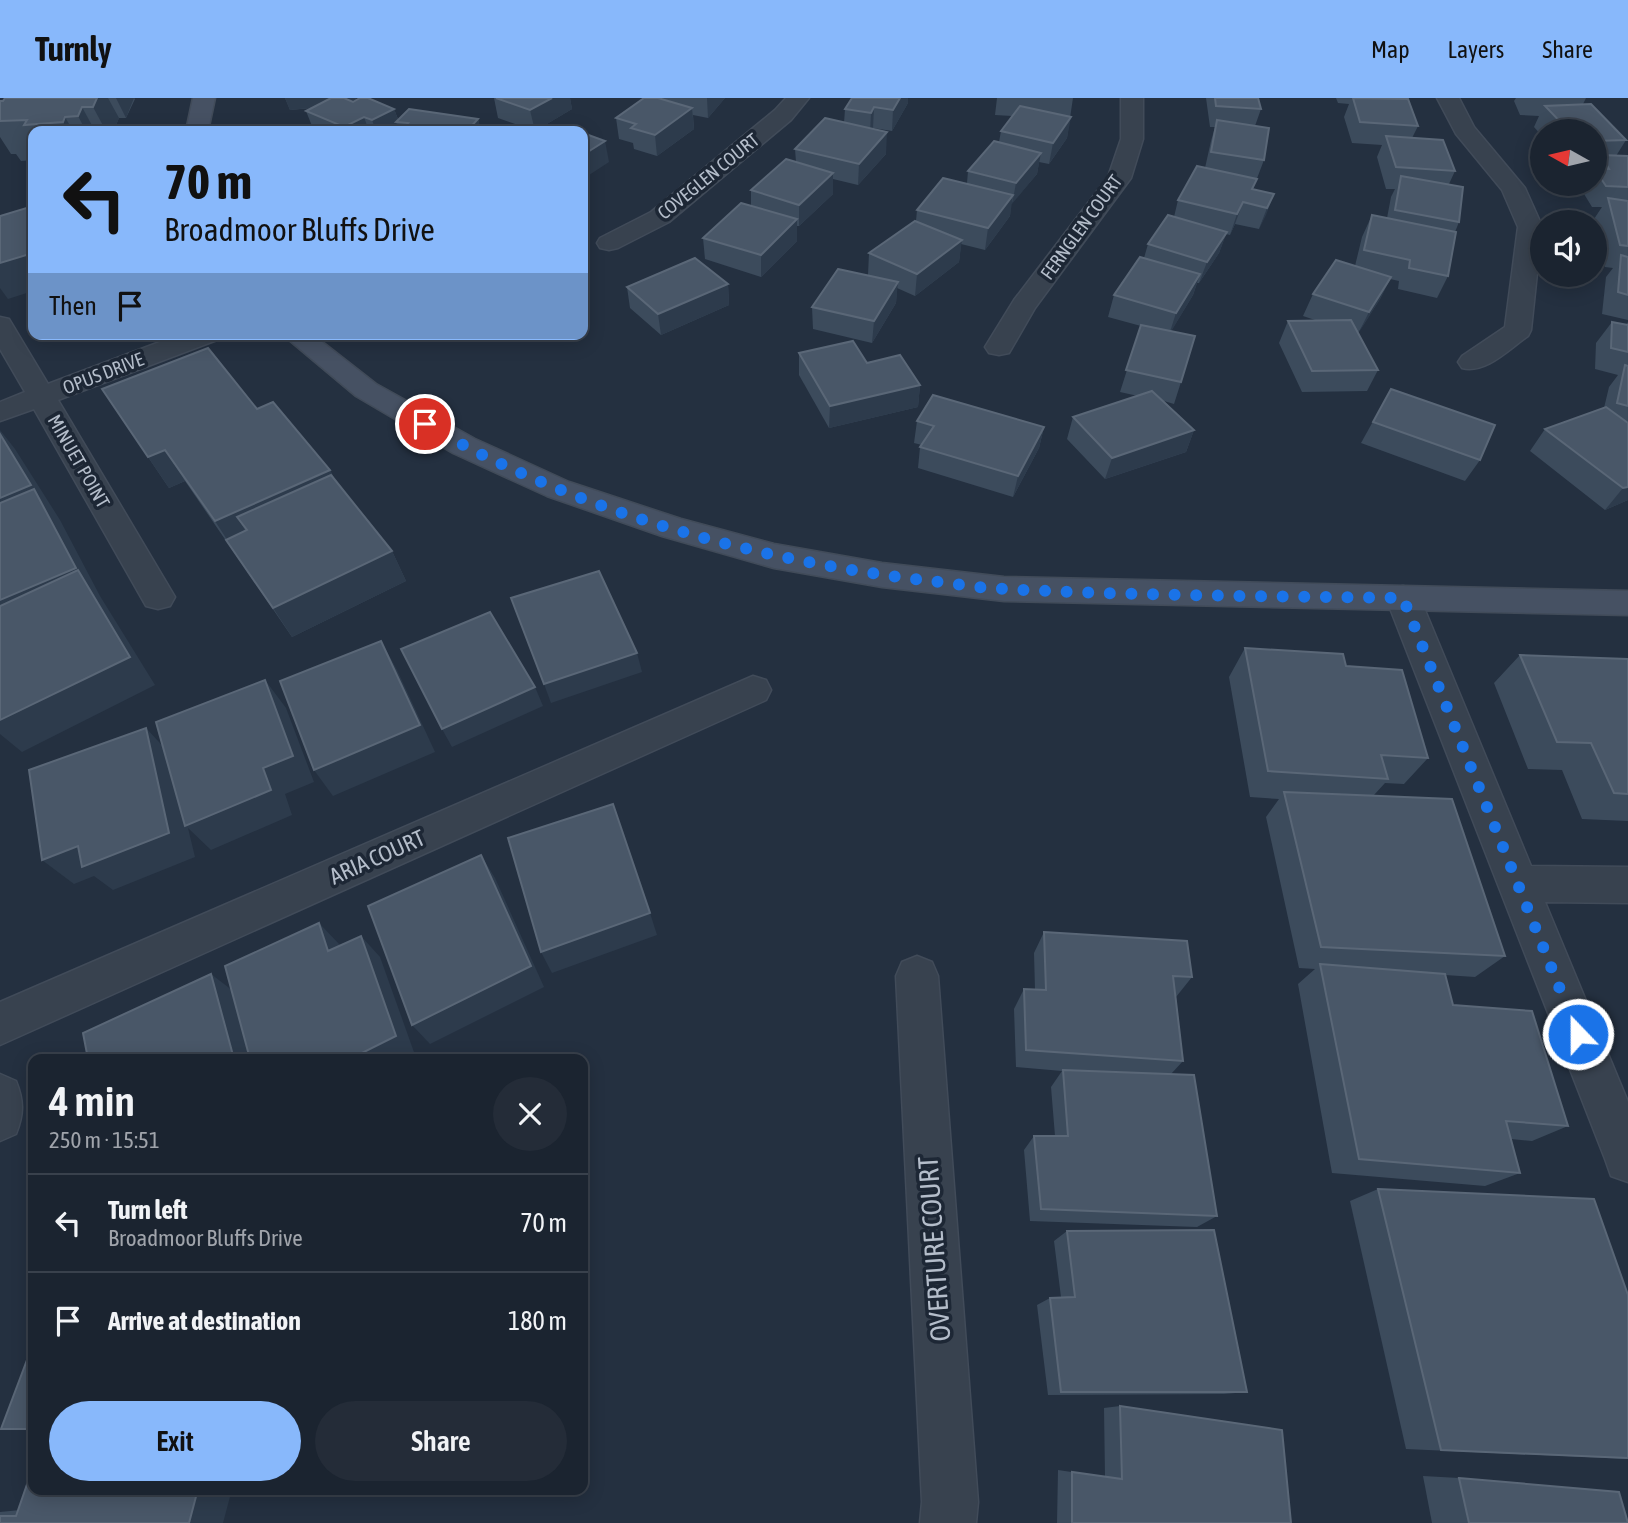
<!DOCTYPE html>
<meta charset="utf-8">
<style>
:root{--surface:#1b2430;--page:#242c38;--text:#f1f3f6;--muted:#a0a4ab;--line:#39414c;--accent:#88b8fb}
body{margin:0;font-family:"Asap Condensed",sans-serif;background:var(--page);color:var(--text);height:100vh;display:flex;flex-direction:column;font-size:26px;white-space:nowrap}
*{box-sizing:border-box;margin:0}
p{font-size:23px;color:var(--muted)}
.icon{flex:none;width:38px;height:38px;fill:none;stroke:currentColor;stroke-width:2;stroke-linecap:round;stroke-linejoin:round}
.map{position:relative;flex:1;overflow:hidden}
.panel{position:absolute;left:28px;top:956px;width:560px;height:441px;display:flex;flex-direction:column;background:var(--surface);border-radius:14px;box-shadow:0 4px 18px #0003,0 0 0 2px var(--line)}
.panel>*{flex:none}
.banner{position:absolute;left:28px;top:28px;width:560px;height:214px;border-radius:14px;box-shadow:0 4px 18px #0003,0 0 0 2px var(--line);background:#88b8fb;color:#111;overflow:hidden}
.needle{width:46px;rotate:278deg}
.buttons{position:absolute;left:1530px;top:21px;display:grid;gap:14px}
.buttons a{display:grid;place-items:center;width:77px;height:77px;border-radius:50%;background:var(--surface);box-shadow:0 4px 18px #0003,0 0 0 2px var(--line);font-size:35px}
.pin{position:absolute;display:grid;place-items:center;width:60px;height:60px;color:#fff;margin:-30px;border:4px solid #fff;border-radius:50%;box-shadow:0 2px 7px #0007}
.me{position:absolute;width:77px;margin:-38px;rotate:338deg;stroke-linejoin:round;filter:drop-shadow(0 0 5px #0008)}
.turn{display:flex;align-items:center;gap:24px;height:147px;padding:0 21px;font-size:32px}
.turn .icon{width:91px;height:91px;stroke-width:2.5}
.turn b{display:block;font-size:49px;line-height:60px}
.then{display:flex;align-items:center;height:66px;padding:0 21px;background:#0003;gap:14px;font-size:26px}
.round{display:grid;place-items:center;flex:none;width:74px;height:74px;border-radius:37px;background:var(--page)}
.overview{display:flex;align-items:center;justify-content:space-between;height:119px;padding:0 21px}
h1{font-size:42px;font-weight:600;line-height:52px}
.action{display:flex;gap:14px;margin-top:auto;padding:14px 21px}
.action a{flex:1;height:80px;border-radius:42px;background:var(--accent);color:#111;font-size:28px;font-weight:600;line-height:80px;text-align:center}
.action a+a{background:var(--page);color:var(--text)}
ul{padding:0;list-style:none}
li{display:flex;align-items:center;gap:21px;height:98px;padding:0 21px;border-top:2px solid var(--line)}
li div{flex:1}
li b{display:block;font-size:26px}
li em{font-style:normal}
header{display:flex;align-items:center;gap:42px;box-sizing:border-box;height:98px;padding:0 35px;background:var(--accent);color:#111}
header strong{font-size:33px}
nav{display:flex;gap:38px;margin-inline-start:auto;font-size:24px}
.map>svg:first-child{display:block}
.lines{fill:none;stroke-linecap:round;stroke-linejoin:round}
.street-casing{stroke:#414b59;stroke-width:3}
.secondary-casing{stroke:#414b59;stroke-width:3}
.street{fill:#38424f;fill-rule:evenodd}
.secondary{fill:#465163;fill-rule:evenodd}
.wall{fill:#3c4b5c}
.shaded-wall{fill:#2d3b4c}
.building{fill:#495768;stroke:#5a6777;stroke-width:2}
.route{stroke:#1a73e8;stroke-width:12;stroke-dasharray:0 21.6}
.labels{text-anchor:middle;stroke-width:7;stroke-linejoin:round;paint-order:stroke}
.far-street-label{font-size:19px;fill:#b4bdca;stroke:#1d2735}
.street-label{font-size:23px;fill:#b4bdca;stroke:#1d2735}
.near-street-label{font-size:28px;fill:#b4bdca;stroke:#1d2735}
</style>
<header>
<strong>Turnly</strong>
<nav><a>Map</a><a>Layers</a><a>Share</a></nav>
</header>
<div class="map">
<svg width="1628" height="1425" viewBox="0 0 1628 1425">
<rect width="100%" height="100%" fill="#243040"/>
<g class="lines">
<defs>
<g id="street">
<polygon points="786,0 809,0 791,22 669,124 618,150 609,152 600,150 597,145 600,140 651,114 775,12"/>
<polygon points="1121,0 1143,0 1143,41 1131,80 1035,210 1009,255 999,257 989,255 985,249 1014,202 1108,79 1121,41"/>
<path d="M1437,0H1459L1474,29L1525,90L1542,128L1531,232L1528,238C1509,251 1486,276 1462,270L1458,264L1462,258L1505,229L1518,129L1502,92L1456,36Z"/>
<polygon points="0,219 9,221 48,286 181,236 220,236 217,242 58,302 175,499 170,508 158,511 146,508 34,311 0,323 0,304 25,294 0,251"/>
<polygon points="1403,488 1415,491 1420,500 1531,768 1628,769 1628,805 1545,804 1628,1004 1628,1084 1611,1078 1605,1061 1386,500 1391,491"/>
<polygon points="753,578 766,582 771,592 766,602 0,947 0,904"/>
<polygon points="917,858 932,864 938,878 978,1404 976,1425 920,1425 922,1404 896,878 902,864"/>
<path d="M0,976L16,983C24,1003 24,1016 16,1036L0,1043Z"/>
</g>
<g id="secondary">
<polygon points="193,0 215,0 208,33 186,33"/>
<polygon points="282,236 312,236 376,286 475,341 569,384 681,421 774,446 882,465 1004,479 1628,493 1628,517 1004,503 882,489 774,470 662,438 547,398 453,355 356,298"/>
</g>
</defs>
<use href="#street" class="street-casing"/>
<use href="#secondary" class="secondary-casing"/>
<use href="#street" class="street"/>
<use href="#secondary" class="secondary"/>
</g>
<g class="wall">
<polygon points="5,0 134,0 135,1 126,20 119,20 116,27 119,33 33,33 33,62 21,63 16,56 11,56 0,39 0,3 3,3"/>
<polygon points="285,0 356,0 356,2 394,11 398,21 478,21 481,33 314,33 306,13 312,10 290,12"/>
<polygon points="494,0 570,0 572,11 535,33 498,20"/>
<polygon points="660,0 725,0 708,20 693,17 694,31 657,58 634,51 633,45 619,41 616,20"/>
<polygon points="852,0 908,0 908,5 892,33 873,30 872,31 886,56 858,87 833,81 833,96 799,128 797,128 797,143 761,179 705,161 703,140 751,108 751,92 796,64 795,51 844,25 845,11"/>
<polygon points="997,0 1073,0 1067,40 1049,66 1039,64 1037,76 1011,106 1010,118 985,152 961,146 959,164 915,198 897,190 896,205 872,245 813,231 812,209 868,177 869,155 916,123 917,112 967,85 968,73 999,44 1001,33 1012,18 995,17"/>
<polygon points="1206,0 1258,0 1261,11 1255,28 1264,62 1253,91 1274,96 1259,131 1235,126 1230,137 1226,136 1219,155 1199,185 1197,185 1193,197 1171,233 1181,284 1174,306 1164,303 1194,332 1186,354 1105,381 1067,341 1073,319 1138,298 1120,294 1141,228 1108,219 1114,197 1144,160 1148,146 1174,119 1178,102 1205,70 1211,43 1215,29 1210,29"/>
<polygon points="1336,0 1393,0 1418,28 1412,40 1455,73 1449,86 1459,124 1455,134 1448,178 1437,200 1398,191 1399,183 1390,181 1380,201 1358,235 1378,272 1367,293 1302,294 1279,245 1288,223 1318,223 1303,218 1313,196 1355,168 1362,139 1372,117 1387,120 1391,99 1395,91 1386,91 1377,59 1382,47 1352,45 1344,19 1349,6 1338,5"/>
<polygon points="1516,0 1586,0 1583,6 1626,42 1616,58 1628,58 1628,222 1602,216 1606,179 1613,170 1605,169 1594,121 1602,109 1592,109 1581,91 1585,86 1594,86 1594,68 1597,64 1594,64 1594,33 1542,33 1542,38 1534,29 1539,18 1520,17 1514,3"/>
<polygon points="728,186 729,207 661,237 630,210 627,189"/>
<polygon points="1612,224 1626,227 1628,224 1628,402 1605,412 1530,353 1545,331 1604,310 1609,289 1618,277 1595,271 1596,245"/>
<polygon points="526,236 575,236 573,240"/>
<polygon points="799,255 867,265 920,287 918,309 829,330 799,277"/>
<polygon points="102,291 257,311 330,372 335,382 392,453 406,483 292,539 185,383 169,390"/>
<polygon points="1391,291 1480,362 1465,383 1361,345"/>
<polygon points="917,323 1044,329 1039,350 1013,399 918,370 920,349 922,347 914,345"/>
<polygon points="1245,550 1346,568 1428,660 1404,686 1385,685 1374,697 1505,858 1475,879 1445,877 1453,907 1568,1028 1532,1043 1511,1041 1520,1075 1485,1088 1332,1075 1298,886 1315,871 1299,870 1266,719 1279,701 1250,699 1229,579"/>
<polygon points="1520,557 1628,561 1628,723 1582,721 1562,672 1528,671 1494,585"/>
<polygon points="1044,834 1192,879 1176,899 1183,963 1171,976 1217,1118 1197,1129 1030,1123 1024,1052 1034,1038 1055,1038 1051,989 1062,973 1016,969 1014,911 1024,891 1035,892 1034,855"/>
<polygon points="1378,1091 1628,1197 1628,1361 1406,1351 1350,1103"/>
<polygon points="1067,1133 1247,1294 1224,1296 1048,1297 1037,1207 1050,1200 1061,1199 1054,1143"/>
<polygon points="1120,1308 1291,1425 1057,1425 1058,1372 1105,1379 1104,1310"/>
<polygon points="1423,1378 1459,1380 1628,1425 1432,1425"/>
<polygon points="232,1391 0,1425 0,1414"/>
</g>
<g class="shaded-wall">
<polygon points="93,0 108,0 119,20 116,27 119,33 106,33 93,9"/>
<polygon points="116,0 134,0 126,20"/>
<polygon points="285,0 356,0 356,5 290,12"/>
<polygon points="552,0 570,0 572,11 535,33 530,12"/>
<polygon points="707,0 725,0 708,20"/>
<polygon points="900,0 908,0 908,5 892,33 893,12"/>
<polygon points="82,9 95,33 86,33 78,18"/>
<polygon points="874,9 873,30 870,36 871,15"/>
<polygon points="692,10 694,31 657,58 655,37"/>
<polygon points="394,11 399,24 396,24 399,33 376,33 372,22"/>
<polygon points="65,19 73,33 68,33 63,24"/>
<polygon points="364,19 369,33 346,33 344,29"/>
<polygon points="1071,19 1067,40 1049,66 1053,45"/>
<polygon points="478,21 481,33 467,33"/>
<polygon points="887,34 886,56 858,87 859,66"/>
<polygon points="605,43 609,64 583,81 583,57"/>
<polygon points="1041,55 1037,76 1012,106 1016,85"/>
<polygon points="833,75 833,96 799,128 799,107"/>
<polygon points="1274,96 1266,117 1259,131 1267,110"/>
<polygon points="1013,97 1010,118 985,152 988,130"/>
<polygon points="1243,104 1235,126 1230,137 1237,116"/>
<polygon points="797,121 797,143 761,179 761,157"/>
<polygon points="1227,134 1219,155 1199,185 1207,164"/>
<polygon points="962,142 959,164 915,198 917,176"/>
<polygon points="33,155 33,193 8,201 0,190 0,165"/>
<polygon points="1200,176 1193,197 1169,237 1176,215"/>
<polygon points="1391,179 1380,201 1358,236 1369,214"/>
<polygon points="585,182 589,203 583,218 583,187"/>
<polygon points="898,184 896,205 872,245 874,223"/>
<polygon points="728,186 729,207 661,237 658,216"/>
<polygon points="920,287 918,309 829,330 830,308"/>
<polygon points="1044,329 1039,350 1013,399 1018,378"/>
<polygon points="0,332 15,351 60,422 100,498 155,587 22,654 0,636"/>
<polygon points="1194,332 1186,354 1105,381 1112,360"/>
<polygon points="165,352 185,383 169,390 148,359"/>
<polygon points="330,372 345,403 237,419 253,445 235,454 215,423"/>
<polygon points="1628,389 1628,402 1605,412 1623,390"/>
<polygon points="392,453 406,483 292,539 273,510"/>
<polygon points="381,543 397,572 435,654 333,698 314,672"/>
<polygon points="637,555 642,574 551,605 544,586"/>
<polygon points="265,582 286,610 314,684 285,696 292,717 211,752 188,730 195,759 113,792 94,778 74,786 42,762 146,630 171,657 263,670"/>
<polygon points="535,589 543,608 452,649 442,631"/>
<polygon points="481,757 495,780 544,889 430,946 412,927"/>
<polygon points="650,815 657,837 552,875 541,854"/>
<polygon points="319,825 340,847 328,853"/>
<polygon points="361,838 380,859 415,957 406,961 350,961"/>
<polygon points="211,876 237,896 256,961 234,961"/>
<polygon points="198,1391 232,1391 223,1425 189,1425"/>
</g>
<g class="building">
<polygon points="5,0 97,0 93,9 82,9 78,18 65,19 63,24 24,27 27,22 0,23 0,3 3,3"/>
<polygon points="331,0 344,0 353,4 360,0 368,0 394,11 372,22 364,19 344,29 306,13"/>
<polygon points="496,0 552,0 530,12"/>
<polygon points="644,0 658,0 692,10 655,37 631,30 636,26 616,20"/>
<polygon points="852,0 900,0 893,12 874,9 871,15 845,11"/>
<polygon points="1215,0 1258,0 1261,11 1216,8"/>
<polygon points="1353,0 1408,1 1418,28 1360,24"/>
<polygon points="1591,6 1626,42 1594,43 1594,33 1569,33 1545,8"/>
<polygon points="1020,8 1071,19 1053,45 1001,33"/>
<polygon points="409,11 478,21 467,33 400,33 408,25 396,24"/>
<polygon points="825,20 887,34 859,66 795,51"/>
<polygon points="1217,22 1269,30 1264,62 1211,54"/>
<polygon points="572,31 579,33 567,33"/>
<polygon points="583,35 605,43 583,57"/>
<polygon points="1386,38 1443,42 1455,73 1396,69"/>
<polygon points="994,43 1041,55 1016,85 968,73"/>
<polygon points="1601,57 1628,58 1628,89 1606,88 1594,70 1609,71"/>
<polygon points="786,61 833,75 799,107 751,92"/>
<polygon points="1197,68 1257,81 1252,91 1274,96 1267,110 1243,104 1237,116 1178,102"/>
<polygon points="1401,78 1463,89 1459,124 1395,112"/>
<polygon points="943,80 1013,97 988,130 917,112"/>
<polygon points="1608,100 1628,103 1628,148 1620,147"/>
<polygon points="741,105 797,121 761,157 703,140"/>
<polygon points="33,108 33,155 0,165 0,118"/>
<polygon points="1168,117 1227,134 1207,164 1148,146"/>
<polygon points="1372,117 1456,134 1448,178 1409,170 1410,162 1364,152"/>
<polygon points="915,123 962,142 917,176 869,155"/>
<polygon points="1621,157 1628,159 1628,197 1618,194"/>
<polygon points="1140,159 1200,176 1176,215 1114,197"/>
<polygon points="695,160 728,186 658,216 627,189"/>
<polygon points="1336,162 1391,179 1369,214 1313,196"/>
<polygon points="838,171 898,184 874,223 812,209"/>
<polygon points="1351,222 1378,272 1312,273 1288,223"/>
<polygon points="1612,224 1628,227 1628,254 1611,250"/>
<polygon points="1141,227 1195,238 1181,284 1126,272"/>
<polygon points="853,243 867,265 900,257 920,287 830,308 799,255"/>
<polygon points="208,250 257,311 273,304 330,372 215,423 165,352 148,359 102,291"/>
<polygon points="1625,267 1628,268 1628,308 1617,305"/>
<polygon points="1391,291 1495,327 1480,362 1373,324"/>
<polygon points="1152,293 1194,332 1112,360 1073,319"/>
<polygon points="933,297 1044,329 1018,378 920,349 934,328 917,323"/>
<polygon points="1606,309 1628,325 1628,389 1623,390 1545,331"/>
<polygon points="0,336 31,387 0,400"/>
<polygon points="331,377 392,453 273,510 226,442 247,432 237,419"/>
<polygon points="34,391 76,470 0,502 0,405"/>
<polygon points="78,472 130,559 0,622 0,508"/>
<polygon points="599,473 637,555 544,586 511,500"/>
<polygon points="490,514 535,589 442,631 401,551"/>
<polygon points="381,543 420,627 314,672 280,583"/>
<polygon points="1245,550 1343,556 1346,568 1402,572 1428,660 1381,657 1388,681 1268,673"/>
<polygon points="1520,557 1628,561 1628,696 1614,695 1591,645 1557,644"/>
<polygon points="265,582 293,658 263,670 271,692 185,728 156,624"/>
<polygon points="146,630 169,735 82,769 78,748 42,762 29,672"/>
<polygon points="1284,694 1452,701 1505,858 1321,849"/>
<polygon points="613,706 650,815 541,854 508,740"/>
<polygon points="481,757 531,868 412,927 368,808"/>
<polygon points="319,825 328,853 361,838 396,938 350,961 250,961 225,868"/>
<polygon points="1044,834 1187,843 1192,879 1173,878 1183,963 1026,952 1024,891 1046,892"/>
<polygon points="1320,866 1445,876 1453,907 1532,913 1568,1028 1506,1023 1520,1075 1359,1061"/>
<polygon points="211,876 234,961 88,961 83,935"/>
<polygon points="1063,972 1194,977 1217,1118 1041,1111 1034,1038 1068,1038"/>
<polygon points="1378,1091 1594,1101 1628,1197 1628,1360 1441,1352"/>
<polygon points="1214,1132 1247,1294 1061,1294 1050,1200 1075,1199 1067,1133"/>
<polygon points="33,1246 33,1331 1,1331"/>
<polygon points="1120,1308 1282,1332 1291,1425 1072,1425 1072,1374 1122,1381"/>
<polygon points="33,1369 33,1391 198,1391 189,1425 0,1425 0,1418 16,1418"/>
<polygon points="1459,1380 1619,1394 1628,1425 1469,1425"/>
</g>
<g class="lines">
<path class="route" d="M425,326C575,413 750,461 922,482C950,485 978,490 1006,491C1138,498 1271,498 1403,500L1578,936"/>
</g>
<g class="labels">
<g class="far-street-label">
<text transform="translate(708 78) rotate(-39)" y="7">COVEGLEN COURT</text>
<text transform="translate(1081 129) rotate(-54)" y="7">FERNGLEN COURT</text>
<text transform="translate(103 275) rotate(-21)" y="7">OPUS DRIVE</text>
<text transform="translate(79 363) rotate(60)" y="7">MINUET POINT</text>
</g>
<g class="street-label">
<text transform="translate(377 759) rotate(-24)" y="8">ARIA COURT</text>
</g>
<g class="near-street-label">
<text transform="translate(934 1151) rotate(-94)" y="10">OVERTURE COURT</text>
</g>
</g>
</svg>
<div class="buttons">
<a><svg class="needle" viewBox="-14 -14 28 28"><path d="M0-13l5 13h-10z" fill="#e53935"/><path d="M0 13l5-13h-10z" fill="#a0a4ab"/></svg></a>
<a><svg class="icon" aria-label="sound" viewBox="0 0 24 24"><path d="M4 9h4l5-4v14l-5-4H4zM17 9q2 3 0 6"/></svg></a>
</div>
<div class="pin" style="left:425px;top:326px;background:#d93025"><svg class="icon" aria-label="arrive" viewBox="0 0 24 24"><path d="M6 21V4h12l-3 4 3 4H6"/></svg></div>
<svg class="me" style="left:1578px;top:936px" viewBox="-20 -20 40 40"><circle r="17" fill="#1a73e8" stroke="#fff" stroke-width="3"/><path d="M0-11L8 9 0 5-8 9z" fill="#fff"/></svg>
<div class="banner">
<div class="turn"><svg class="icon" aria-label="left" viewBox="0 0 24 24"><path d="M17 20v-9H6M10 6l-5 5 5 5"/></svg><div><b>70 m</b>Broadmoor Bluffs Drive</div></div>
<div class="then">Then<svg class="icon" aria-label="arrive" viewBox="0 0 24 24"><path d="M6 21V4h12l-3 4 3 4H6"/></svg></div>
</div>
<section class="panel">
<div class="overview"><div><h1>4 min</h1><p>250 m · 15:51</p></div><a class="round"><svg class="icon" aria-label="close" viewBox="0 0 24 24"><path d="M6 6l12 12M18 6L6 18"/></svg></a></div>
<ul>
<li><svg class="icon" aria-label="left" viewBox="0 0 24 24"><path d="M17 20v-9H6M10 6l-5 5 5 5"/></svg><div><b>Turn left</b><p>Broadmoor Bluffs Drive</p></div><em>70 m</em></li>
<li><svg class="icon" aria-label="arrive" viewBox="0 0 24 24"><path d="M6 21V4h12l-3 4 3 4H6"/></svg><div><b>Arrive at destination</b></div><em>180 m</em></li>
</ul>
<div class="action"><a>Exit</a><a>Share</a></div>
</section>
</div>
